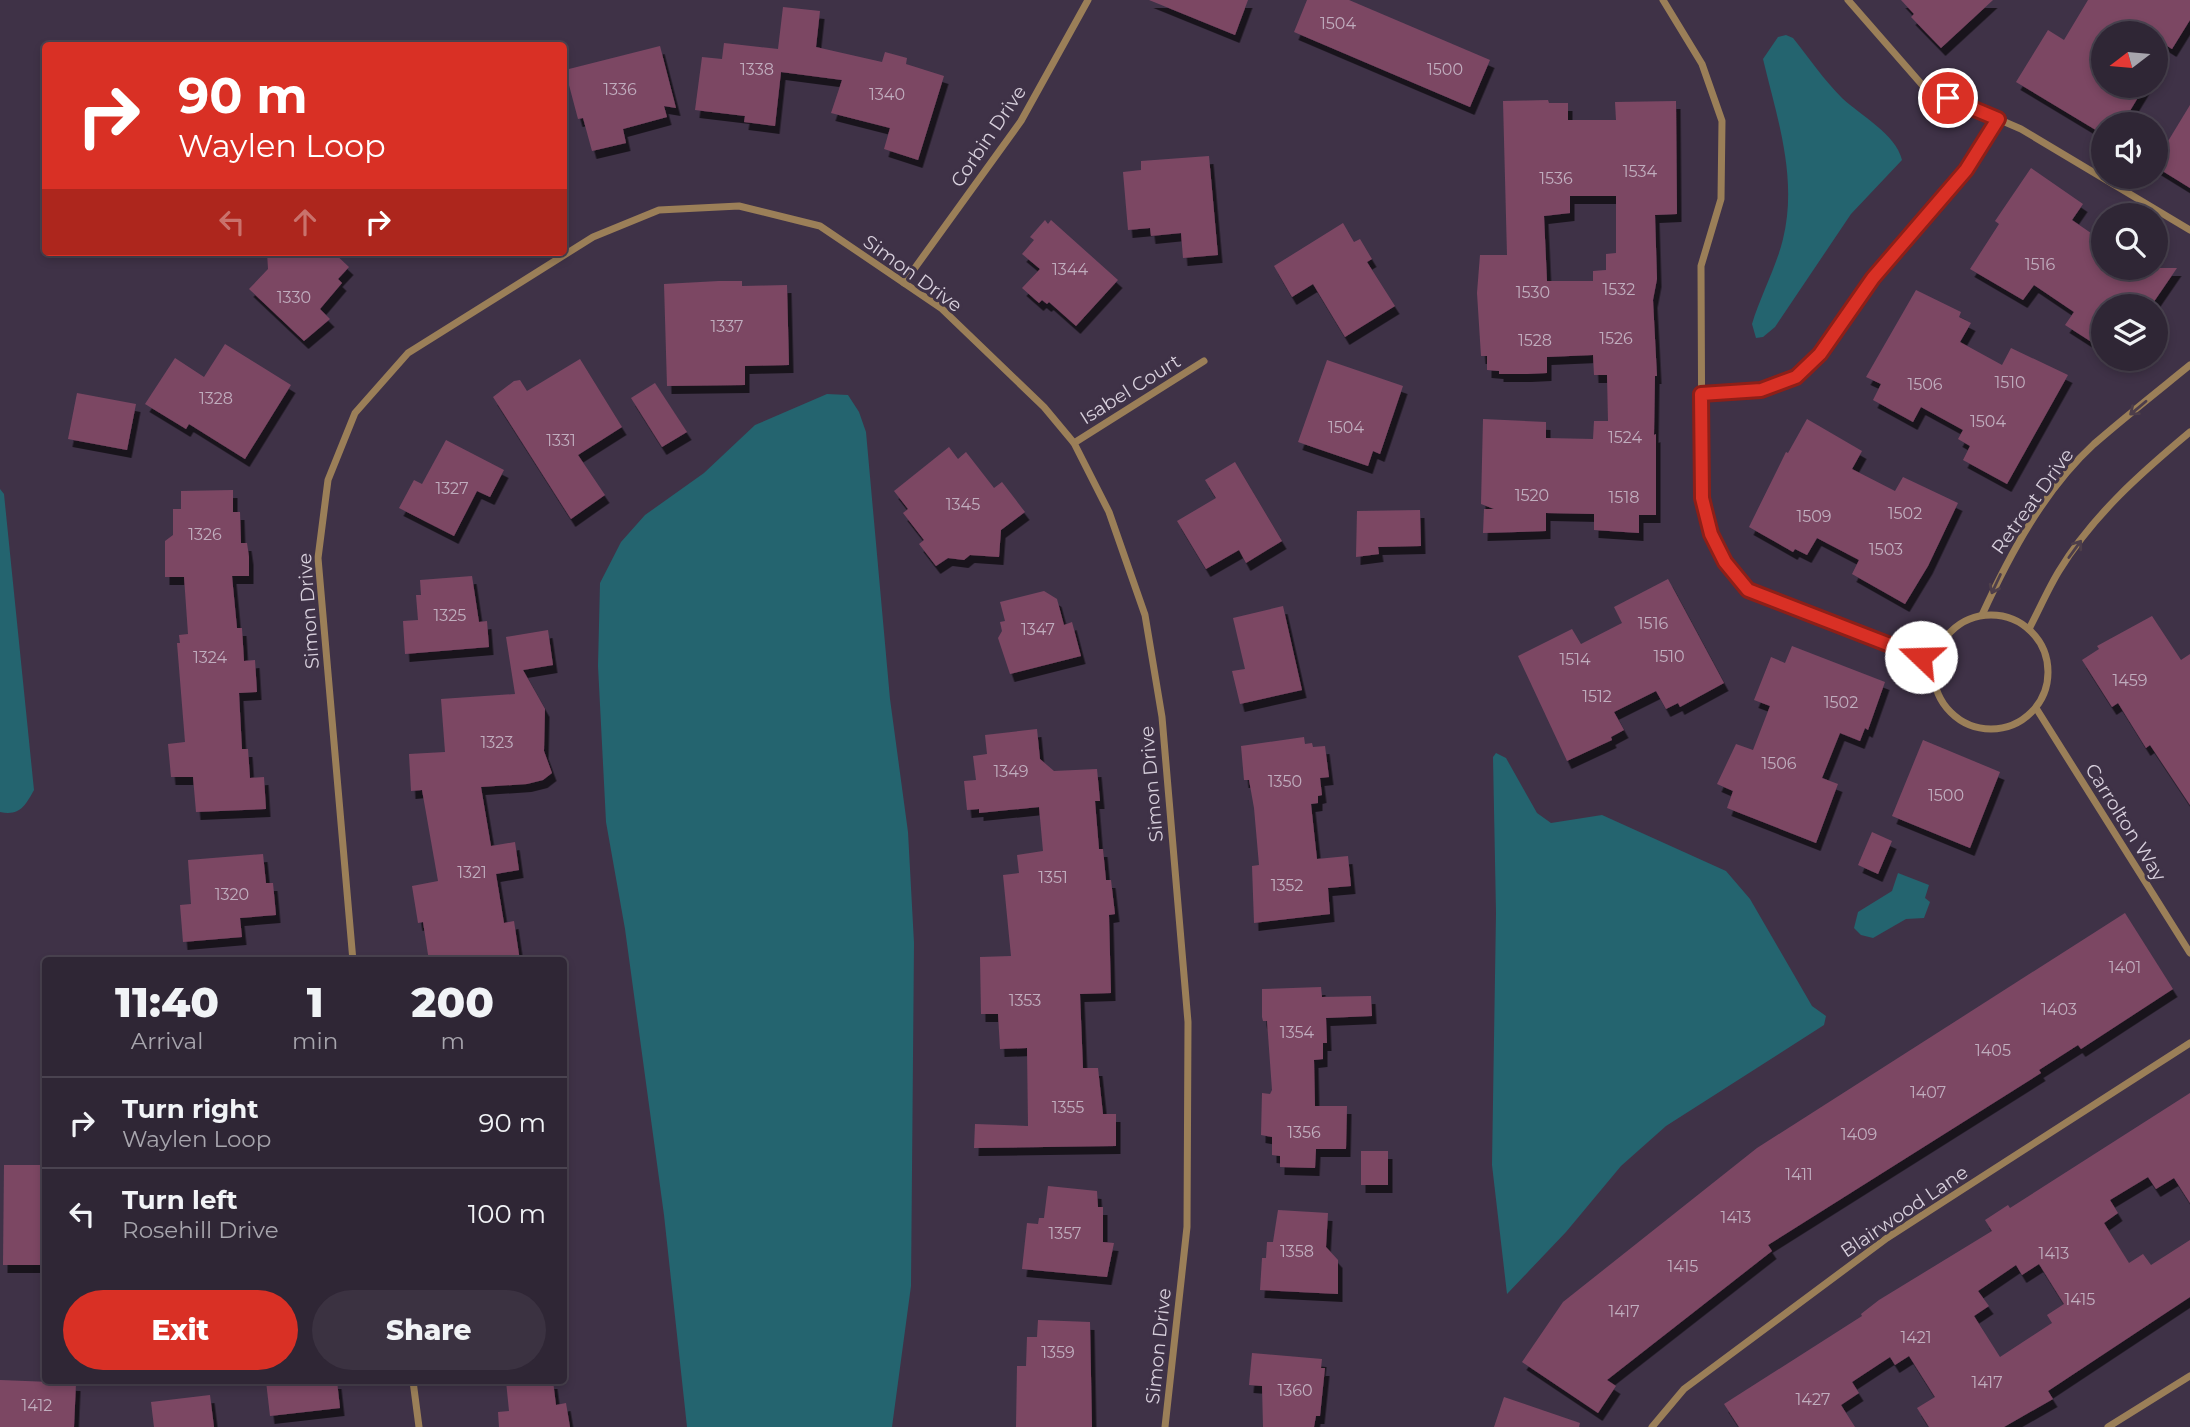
<!DOCTYPE html>
<style>
:root{--surface:#2f2635;--page:#3b3241;--text:#f1f3f6;--muted:#a7a5ad;--line:#4a4350;--accent:#d93025}
body{margin:0;font-family:Montserrat,sans-serif;background:var(--page);color:var(--text);height:100vh;display:flex;flex-direction:column;font-size:26px;white-space:nowrap}
*{box-sizing:border-box;margin:0}
p{font-size:23px;color:var(--muted)}
.icon{flex:none;width:38px;height:38px;fill:none;stroke:currentColor;stroke-width:2;stroke-linecap:round;stroke-linejoin:round}
.map{position:relative;flex:1;overflow:hidden}
.side{position:absolute;left:42px;top:957px;width:525px;height:427px;display:flex;flex-direction:column;background:var(--surface);border-radius:7px;box-shadow:0 4px 10px #0003,0 0 0 2px var(--line)}
.side>*{flex:none}
.guide{position:absolute;left:42px;top:42px;width:525px;height:214px;border-radius:7px;box-shadow:0 4px 10px #0003,0 0 0 2px var(--line);background:#d93025;color:#fff;overflow:hidden}
.needle{width:46px;rotate:254deg}
.tools{position:absolute;left:2091px;top:21px;display:grid;gap:14px}
.tools a{display:grid;place-items:center;width:77px;height:77px;border-radius:50%;background:var(--surface);box-shadow:0 4px 10px #0003,0 0 0 2px var(--line);font-size:35px}
.pin{position:absolute;display:grid;place-items:center;width:60px;height:60px;color:#fff;margin:-30px;border:4px solid #fff;border-radius:50%;box-shadow:0 2px 7px #0007}
.me{position:absolute;width:77px;margin:-38px;rotate:291deg;stroke-linejoin:round;filter:drop-shadow(0 0 5px #0008)}
.turn{display:flex;align-items:center;gap:24px;height:147px;padding:0 21px;font-size:32px}
.turn .icon{width:91px;height:91px;stroke-width:2.5}
.turn b{display:block;font-size:49px;line-height:60px}
.lanes{display:flex;align-items:center;height:66px;padding:0 21px;background:#0003;justify-content:center;gap:35px;direction:ltr}
.lanes .off{opacity:.35}
.eta{display:flex;justify-content:space-evenly;align-items:center;height:119px;text-align:center}
.eta b{font-size:42px;font-weight:800;line-height:49px}
.cta{display:flex;gap:14px;margin-top:auto;padding:14px 21px}
.cta a{flex:1;height:80px;border-radius:42px;background:var(--accent);color:#fff;font-size:28px;font-weight:800;line-height:80px;text-align:center}
.cta a+a{background:var(--page);color:var(--text)}
ul{padding:0;list-style:none}
li{display:flex;align-items:center;gap:21px;height:91px;padding:0 21px;border-top:2px solid var(--line)}
li div{flex:1}
li b{display:block;font-size:26px}
li em{font-style:normal}
.map>svg:first-child{display:block}
.water{fill:#24646f}
.building{fill:#7c4764;fill-rule:evenodd;filter:url(#shadow)}
.lines{fill:none;stroke-linecap:round;stroke-linejoin:round}
.street{stroke:#9b7f58;stroke-width:7}
.oneway{stroke:#4d3e4a}
.route-casing{stroke:#8d1f18;stroke-width:18}
.route{stroke:#d93025;stroke-width:12}
.labels{text-anchor:middle;stroke-width:6;stroke-linejoin:round;paint-order:stroke}
.number-label{font-size:16px;fill:#c0adbe}
.street-label{font-size:19px;fill:#d7cfdc;stroke:#3f3247}
</style>
<div class="map">
<svg width="2190" height="1427" viewBox="0 0 2190 1427">
<defs>
<filter id="shadow"><feDropShadow dx="4.5" dy="8" stdDeviation="0" flood-color="#0009"/></filter>
</defs>
<rect width="100%" height="100%" fill="#3f3247"/>
<g class="water">
<path d="M1786,35L1793,38C1809,58 1824,80 1842,98C1860,115 1896,134 1902,160L1851,214L1775,327L1763,337L1756,338L1752,324C1760,297 1777,265 1783,239C1798,177 1777,118 1763,59L1778,37Z"/>
<polygon points="827,394 848,395 859,412 866,432 890,699 908,832 914,943 911,1286 892,1427 687,1427 664,1215 625,929 606,822 598,666 600,583 621,542 645,515 704,473 755,425"/>
<path d="M0,489L4,494L34,790C25,806 20,816 0,812Z"/>
<polygon points="1496,753 1506,758 1537,813 1551,823 1602,815 1726,871 1750,899 1812,1006 1826,1016 1824,1025 1666,1126 1621,1166 1566,1232 1507,1294 1492,1165 1496,913 1493,757"/>
<polygon points="1898,873 1929,885 1925,898 1930,902 1924,918 1906,919 1873,938 1861,935 1854,928 1858,912 1892,891"/>
</g>
<g class="building">
<polygon points="1149,0 1248,0 1235,35"/>
<polygon points="1307,0 1349,0 1490,60 1470,107 1294,32"/>
<polygon points="1901,0 1993,0 1941,48 1911,17 1914,14"/>
<polygon points="2088,0 2190,0 2190,20 2172,49 2156,39 2156,33 2104,33 2104,86 2145,86 2122,124 2104,124 2104,135 2016,82 2048,30 2064,40"/>
<polygon points="783,7 820,11 816,47 882,62 885,52 907,58 906,64 944,76 918,160 884,149 890,128 831,113 842,80 781,72 775,126 744,122 745,116 695,110 702,57 722,59 724,43 778,49"/>
<polygon points="660,46 676,108 664,106 667,117 623,129 626,143 592,151 583,118 578,119 565,70"/>
<path d="M1548,100L1549,103H1568V120H1616L1615,102L1676,101L1677,214L1655,215L1657,279L1653,300L1657,376H1655L1654,435L1656,434V515H1639V533L1594,530V514L1546,513V531L1483,533L1484,509H1494L1481,504L1483,419L1546,422V438L1593,439L1594,421H1608L1607,375H1594L1593,355L1547,357V373L1527,374H1499V371L1487,370V356H1481L1477,293L1480,255H1507L1503,101ZM1570,196H1616V253L1606,254V270L1593,271V281H1547L1544,216L1570,213Z"/>
<polygon points="2190,105 2190,188 2156,167 2156,161"/>
<polygon points="1209,156 1218,255 1183,258 1181,233 1151,236 1150,228 1128,230 1123,172 1141,170 1141,161"/>
<polygon points="2031,168 2083,204 2072,220 2104,242 2104,268 2177,268 2151,306 2104,306 2104,350 2065,325 2074,312 2034,285 2023,300 1970,269 1999,224 1995,221"/>
<polygon points="1045,220 1048,224 1051,220 1118,280 1076,326 1049,302 1047,304 1042,300 1039,303 1022,288 1040,269 1022,254 1034,240 1030,237"/>
<polygon points="1343,223 1354,242 1360,239 1372,259 1367,262 1395,306 1345,337 1313,284 1292,297 1274,266"/>
<polygon points="267,252 333,252 349,267 338,279 342,283 320,309 330,319 304,341 249,289 268,269"/>
<polygon points="719,281 742,281 742,286 787,285 789,365 745,366 745,385 667,386 664,284"/>
<polygon points="1916,290 1961,312 1959,317 1971,323 1960,342 2002,365 2011,348 2068,375 2007,484 1963,460 1970,446 1958,439 1963,430 1921,407 1913,422 1873,400 1881,384 1866,377"/>
<polygon points="225,344 291,385 245,459 189,424 186,429 145,404 175,358 204,377"/>
<polygon points="580,359 622,427 578,455 605,495 571,519 493,397 514,381 520,380 527,391"/>
<polygon points="1327,360 1403,386 1380,454 1373,451 1368,466 1298,442"/>
<polygon points="655,383 687,432 662,447 631,398"/>
<polygon points="77,393 136,404 127,450 68,439"/>
<polygon points="1807,419 1862,451 1852,469 1895,491 1903,477 1958,503 1928,566 1905,604 1852,574 1859,560 1817,538 1807,555 1795,549 1793,552 1749,527 1786,452 1788,453"/>
<polygon points="446,440 504,470 490,497 477,491 454,536 399,508 414,480 422,484"/>
<polygon points="949,447 958,459 966,452 994,488 1002,482 1025,512 1001,530 999,557 970,555 964,560 948,558 936,566 919,544 924,540 903,513 908,509 894,491"/>
<polygon points="1235,462 1282,541 1246,563 1239,550 1206,569 1177,521 1216,498 1205,480"/>
<polygon points="233,490 233,512 240,512 241,543 247,543 249,557 249,576 232,576 237,628 242,628 244,661 255,660 257,692 239,693 242,749 248,749 250,778 264,777 266,809 196,812 193,777 171,777 168,744 185,742 177,643 180,643 179,635 188,634 184,577 165,577 165,541 173,535 173,509 181,509 181,491"/>
<polygon points="1420,510 1421,546 1378,547 1379,554 1356,557 1357,511"/>
<polygon points="472,576 479,622 487,621 489,647 405,654 403,621 418,620 416,595 421,595 420,580"/>
<polygon points="1668,579 1724,683 1680,707 1678,703 1666,709 1656,691 1614,712 1624,730 1611,737 1612,740 1567,761 1518,656 1572,629 1581,644 1622,623 1614,607"/>
<polygon points="1044,591 1057,599 1064,625 1072,622 1081,656 1010,674 998,638 1002,631 1000,622 1005,621 1000,602"/>
<polygon points="1283,606 1302,690 1240,704 1232,671 1245,669 1233,618"/>
<polygon points="2152,616 2181,660 2190,654 2190,805 2150,745 2146,748 2118,703 2112,707 2082,660 2099,649 2097,646"/>
<polygon points="548,630 553,665 523,670 545,709 544,751 552,773 543,780 527,784 481,787 491,846 515,842 519,870 496,874 504,923 514,921 520,961 429,961 423,922 418,923 412,886 438,881 422,790 411,791 409,754 445,752 441,699 515,694 506,637"/>
<polygon points="1792,646 1885,682 1868,730 1865,728 1860,741 1840,733 1822,778 1838,784 1816,843 1727,808 1733,791 1717,784 1736,744 1753,750 1770,706 1754,700 1771,657 1785,663"/>
<polygon points="1037,729 1040,759 1054,771 1097,769 1100,801 1095,801 1099,849 1103,849 1106,880 1111,880 1115,914 1109,915 1111,993 1080,994 1083,1068 1098,1068 1103,1114 1116,1114 1116,1146 974,1148 975,1124 1028,1126 1027,1048 1000,1049 998,1014 981,1014 980,957 1011,956 1003,875 1019,873 1017,855 1043,851 1039,807 979,813 979,809 967,810 964,781 976,780 973,756 987,754 985,735"/>
<polygon points="1304,737 1305,744 1312,743 1313,747 1325,746 1329,777 1320,778 1322,795 1318,796 1318,803 1311,804 1317,859 1348,856 1351,886 1328,888 1330,914 1254,923 1252,866 1259,865 1254,808 1249,780 1244,780 1241,746"/>
<polygon points="1923,740 2000,772 1970,848 1892,816"/>
<polygon points="1872,832 1892,841 1878,874 1858,865"/>
<polygon points="263,854 266,883 273,883 276,915 240,918 242,937 183,942 180,905 191,904 188,860"/>
<polygon points="2125,913 2173,989 2081,1049 2078,1045 2039,1070 2041,1073 1768,1245 1772,1251 1607,1380 1616,1386 1598,1413 1522,1362 1563,1302 1757,1148"/>
<polygon points="1321,987 1322,997 1371,996 1372,1016 1326,1018 1327,1043 1323,1043 1323,1059 1314,1060 1315,1106 1347,1106 1346,1149 1316,1149 1315,1168 1280,1167 1280,1156 1272,1155 1272,1137 1261,1135 1262,1093 1270,1094 1272,1090 1267,1021 1263,1021 1262,1017 1262,989"/>
<path d="M2190,1093V1203L2174,1178L2156,1189L2148,1177L2110,1200L2118,1213L2104,1223L2129,1263L2143,1254L2151,1265L2190,1240V1297L2048,1391L2053,1399L2004,1427H1929L1917,1408L1935,1397L1909,1356L1895,1365L1890,1357L1852,1382L1859,1393L1841,1405L1855,1427H1739L1724,1404L1862,1316L1861,1314L1879,1300L1992,1231L1985,1220L2008,1205L2010,1208ZM2039,1264L2064,1304L2047,1315L2052,1323L2000,1357L1974,1316L1989,1306L1978,1291L2016,1265L2022,1275Z"/>
<rect x="1361" y="1151" width="27" height="34"/>
<polygon points="4,1165 46,1165 43,1265 3,1265"/>
<polygon points="1048,1186 1097,1191 1098,1207 1103,1207 1103,1242 1114,1243 1107,1277 1022,1269 1027,1223 1038,1224 1039,1218 1044,1218"/>
<polygon points="1278,1210 1328,1213 1326,1247 1338,1260 1338,1294 1260,1290 1262,1258 1266,1258 1267,1242 1273,1242"/>
<polygon points="1038,1320 1090,1322 1092,1427 1016,1427 1017,1366 1026,1366 1027,1337 1037,1337"/>
<polygon points="1252,1353 1322,1359 1321,1368 1325,1368 1320,1416 1316,1416 1314,1427 1263,1427 1262,1386 1249,1385"/>
<polygon points="0,1380 76,1383 74,1427 0,1427"/>
<polygon points="266,1381 337,1381 340,1408 270,1416"/>
<polygon points="506,1381 553,1381 556,1405 566,1403 570,1427 499,1427 498,1412 509,1411"/>
<polygon points="210,1395 214,1427 154,1427 151,1402"/>
<polygon points="1504,1397 1580,1423 1579,1427 1494,1427"/>
</g>
<g class="lines">
<g class="street">
<polyline points="1663,0 1702,64 1722,121 1721,199 1701,266 1702,498 1711,534 1725,562 1748,590 1934,662"/>
<polyline points="1848,0 1924,87 2021,129 2190,230"/>
<polyline points="904,283 1021,121 1088,0"/>
<polyline points="1701,394 1761,390 1796,377 1820,354 1873,278 1966,170 1998,119"/>
<polyline points="1074,443 1204,361"/>
<circle cx="1991" cy="672" r="57"/>
<path d="M1982,615C2010,554 2044,490 2094,444C2125,417 2158,391 2190,365"/>
<path d="M2029,629C2039,610 2048,589 2059,571C2093,515 2141,473 2190,432"/>
<polyline points="2036,708 2190,953"/>
<polyline points="353,961 318,558 328,480 355,413 408,353 593,237 659,210 739,206 820,226 941,308 1044,407 1074,443 1109,512 1145,615 1162,717 1188,1022 1187,1227 1165,1427"/>
<polyline points="413,1381 419,1427"/>
<polyline points="1652,1427 1684,1389 1887,1238 2190,1043"/>
<polyline points="2108,1427 2190,1376"/>
</g>
</g>
<defs><path id="oneway-shaft" d="M-6 0H5M1.5-3L5.5 0L1.5 3" fill="none" stroke-width="1.6" stroke-linecap="round" stroke-linejoin="round" transform="scale(1.75)"/></defs>
<g class="oneway">
<use href="#oneway-shaft" transform="translate(2138 408) rotate(140)"/>
<use href="#oneway-shaft" transform="translate(2075 549) rotate(-54)"/>
<use href="#oneway-shaft" transform="translate(1996 584) rotate(115)"/>
</g>
<g class="lines">
<defs>
<polyline id="route" points="1921,657 1748,590 1725,562 1711,534 1702,498 1701,394 1761,390 1796,377 1820,354 1873,278 1966,170 1998,119 1948,98"/>
</defs>
<use href="#route" class="route-casing"/>
<use href="#route" class="route"/>
</g>
<g class="labels">
<g class="number-label">
<text x="1338" y="29">1504</text>
<text x="757" y="75">1338</text>
<text x="1445" y="75">1500</text>
<text x="620" y="95">1336</text>
<text x="887" y="100">1340</text>
<text x="1640" y="177">1534</text>
<text x="1556" y="184">1536</text>
<text x="2040" y="270">1516</text>
<text x="1070" y="275">1344</text>
<text x="1619" y="295">1532</text>
<text x="1533" y="298">1530</text>
<text x="294" y="303">1330</text>
<text x="727" y="332">1337</text>
<text x="1616" y="344">1526</text>
<text x="1535" y="346">1528</text>
<text x="2010" y="388">1510</text>
<text x="1925" y="390">1506</text>
<text x="216" y="404">1328</text>
<text x="1988" y="427">1504</text>
<text x="1346" y="433">1504</text>
<text x="1625" y="443">1524</text>
<text x="561" y="446">1331</text>
<text x="452" y="494">1327</text>
<text x="1532" y="501">1520</text>
<text x="1624" y="503">1518</text>
<text x="963" y="510">1345</text>
<text x="1905" y="519">1502</text>
<text x="1814" y="522">1509</text>
<text x="205" y="540">1326</text>
<text x="1886" y="555">1503</text>
<text x="450" y="621">1325</text>
<text x="1653" y="629">1516</text>
<text x="1038" y="635">1347</text>
<text x="1669" y="662">1510</text>
<text x="210" y="663">1324</text>
<text x="1575" y="665">1514</text>
<text x="2130" y="686">1459</text>
<text x="1597" y="702">1512</text>
<text x="1841" y="708">1502</text>
<text x="497" y="748">1323</text>
<text x="1779" y="769">1506</text>
<text x="1011" y="777">1349</text>
<text x="1285" y="787">1350</text>
<text x="1946" y="801">1500</text>
<text x="472" y="878">1321</text>
<text x="1053" y="883">1351</text>
<text x="1287" y="891">1352</text>
<text x="232" y="900">1320</text>
<text x="2125" y="973">1401</text>
<text x="1025" y="1006">1353</text>
<text x="2059" y="1015">1403</text>
<text x="1297" y="1038">1354</text>
<text x="1993" y="1056">1405</text>
<text x="1928" y="1098">1407</text>
<text x="1068" y="1113">1355</text>
<text x="1304" y="1138">1356</text>
<text x="1859" y="1140">1409</text>
<text x="1799" y="1180">1411</text>
<text x="1736" y="1223">1413</text>
<text x="1065" y="1239">1357</text>
<text x="1297" y="1257">1358</text>
<text x="2054" y="1259">1413</text>
<text x="1683" y="1272">1415</text>
<text x="2080" y="1305">1415</text>
<text x="1624" y="1317">1417</text>
<text x="1916" y="1343">1421</text>
<text x="1058" y="1358">1359</text>
<text x="1987" y="1388">1417</text>
<text x="1295" y="1396">1360</text>
<text x="1813" y="1405">1427</text>
<text x="37" y="1411">1412</text>
</g>
<g class="street-label">
<text transform="translate(988 136) rotate(-56)" y="7">Corbin Drive</text>
<text transform="translate(913 273) rotate(36)" y="7">Simon Drive</text>
<text transform="translate(1130 389) rotate(-32)" y="7">Isabel Court</text>
<text transform="translate(2032 501) rotate(-54)" y="7">Retreat Drive</text>
<text transform="translate(308 611) rotate(-94)" y="7">Simon Drive</text>
<text transform="translate(1151 784) rotate(-95)" y="7">Simon Drive</text>
<text transform="translate(2126 822) rotate(58)" y="7">Carrolton Way</text>
<text transform="translate(1904 1211) rotate(-34)" y="7">Blairwood Lane</text>
<text transform="translate(1158 1346) rotate(-84)" y="7">Simon Drive</text>
</g>
</g>
</svg>
<div class="tools">
<a><svg class="needle" viewBox="-14 -14 28 28"><path d="M0-13l5 13h-10z" fill="#e53935"/><path d="M0 13l5-13h-10z" fill="#a7a5ad"/></svg></a>
<a><svg class="icon" aria-label="sound" viewBox="0 0 24 24"><path d="M4 9h4l5-4v14l-5-4H4zM17 9q2 3 0 6"/></svg></a>
<a><svg class="icon" aria-label="search" viewBox="0 0 24 24"><circle cx="10" cy="10" r="6"/><path d="M15 15l6 6"/></svg></a>
<a><svg class="icon" aria-label="layers" viewBox="0 0 24 24"><path d="M12 4l9 5-9 5-9-5zM3 14l9 5 9-5"/></svg></a>
</div>
<div class="pin" style="left:1948px;top:98px;background:#d93025"><svg class="icon" aria-label="arrive" viewBox="0 0 24 24"><path d="M6 21V4h12l-3 4 3 4H6"/></svg></div>
<svg class="me" style="left:1921px;top:657px" viewBox="-20 -20 40 40"><circle r="19" fill="#fff"/><path d="M0-13L10 11 0 6-10 11z" fill="#d93025"/></svg>
<div class="guide">
<div class="turn"><svg class="icon" aria-label="right" viewBox="0 0 24 24"><path d="M7 20v-9h11M14 6l5 5-5 5"/></svg><div><b>90 m</b>Waylen Loop</div></div>
<div class="lanes"><svg class="icon off" aria-label="left" viewBox="0 0 24 24"><path d="M17 20v-9H6M10 6l-5 5 5 5"/></svg><svg class="icon off" aria-label="ahead" viewBox="0 0 24 24"><path d="M12 20V5M6 11l6-6 6 6"/></svg><svg class="icon" aria-label="right" viewBox="0 0 24 24"><path d="M7 20v-9h11M14 6l5 5-5 5"/></svg></div>
</div>
<section class="side">
<div class="eta">
<div><b>11:40</b><p>Arrival</p></div>
<div><b>1</b><p>min</p></div>
<div><b>200</b><p>m</p></div>
</div>
<ul>
<li><svg class="icon" aria-label="right" viewBox="0 0 24 24"><path d="M7 20v-9h11M14 6l5 5-5 5"/></svg><div><b>Turn right</b><p>Waylen Loop</p></div><em>90 m</em></li>
<li><svg class="icon" aria-label="left" viewBox="0 0 24 24"><path d="M17 20v-9H6M10 6l-5 5 5 5"/></svg><div><b>Turn left</b><p>Rosehill Drive</p></div><em>100 m</em></li>
</ul>
<div class="cta"><a>Exit</a><a>Share</a></div>
</section>
</div>
